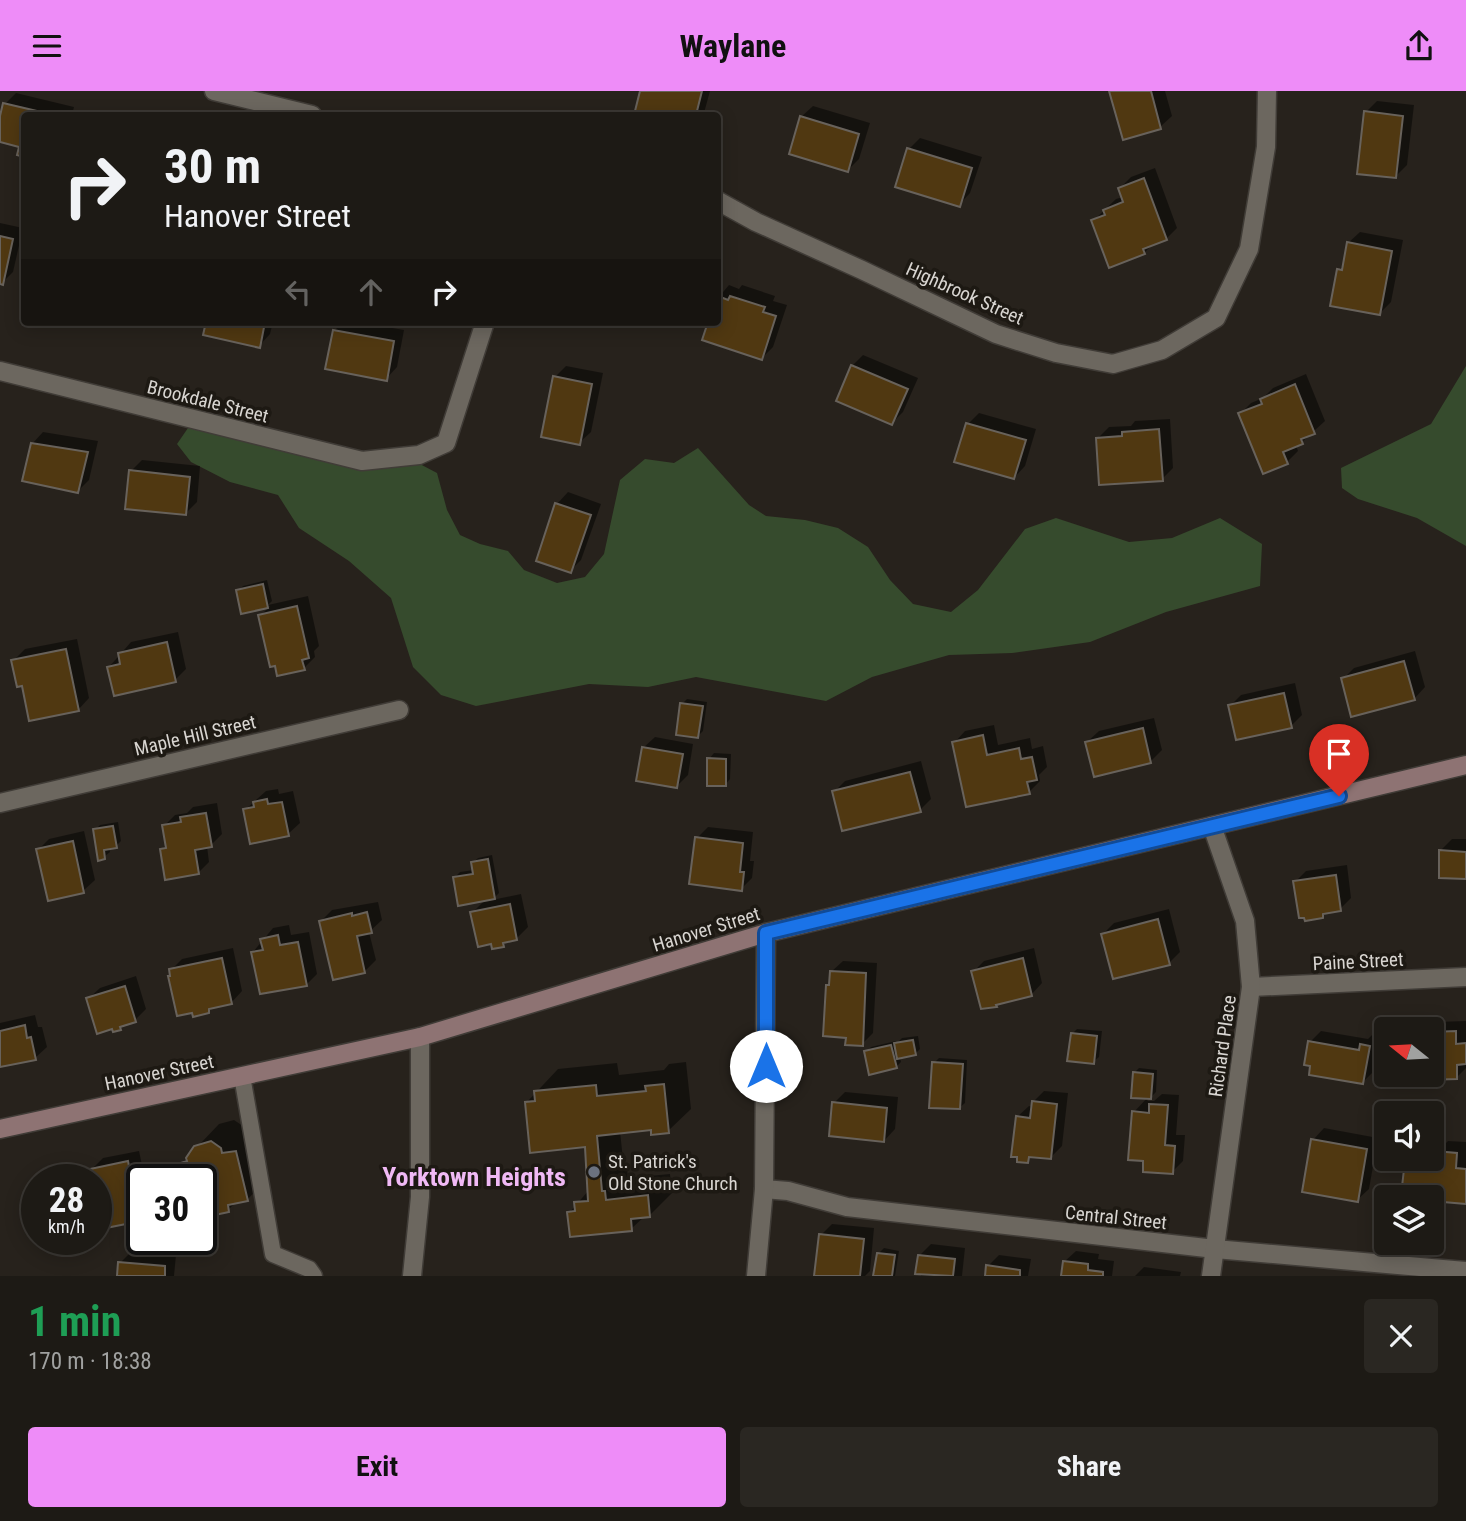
<!DOCTYPE html>
<meta charset="utf-8">
<style>
:root{--surface:#1d1a15;--page:#2a2722;--text:#f1f3f6;--muted:#a0a1a0;--line:#3b3834;--accent:#ee8cf8}
body{margin:0;font-family:"Roboto Condensed",sans-serif;background:var(--page);color:var(--text);height:100vh;display:flex;flex-direction:column;font-size:26px;white-space:nowrap}
*{box-sizing:border-box;margin:0}
p{font-size:23px;color:var(--muted)}
.icon{flex:none;width:38px;height:38px;fill:none;stroke:currentColor;stroke-width:2;stroke-linecap:round;stroke-linejoin:round}
.map{position:relative;height:1185px;overflow:hidden}
.sheet{display:flex;flex-direction:column;background:var(--surface);flex:1}
.sheet>*{flex:none}
.top-card{position:absolute;left:21px;top:21px;width:700px;height:214px;border-radius:7px;box-shadow:0 4px 18px #0003,0 0 0 2px var(--line);background:#1d1a15;color:var(--text);overflow:hidden}
.needle{width:46px;rotate:288deg}
.tools{position:absolute;left:1374px;top:926px;display:grid;gap:14px}
.tools a{display:grid;place-items:center;width:70px;height:70px;border-radius:7px;background:var(--surface);box-shadow:0 4px 18px #0003,0 0 0 2px var(--line);font-size:35px}
.speed{position:absolute;left:21px;top:1073px;display:flex;gap:14px;font-size:35px;font-weight:700;text-align:center}
.speed>*{display:grid;place-content:center;width:91px;height:91px;border-radius:50%;background:var(--surface);box-shadow:0 4px 18px #0003,0 0 0 2px var(--line);line-height:1}
.speed small{font-size:18px;font-weight:400}
.speed .limit{border:4px solid #111;border-radius:10px;background:#fff;color:#111}
.pin{position:absolute;display:grid;place-items:center;width:60px;height:60px;color:#fff;margin:-72px -30px;border-radius:50% 50% 50% 0;rotate:-45deg;box-shadow:0 0 7px #0007}
.pin .icon{rotate:45deg}
.me{position:absolute;width:77px;margin:-38px;rotate:0deg;stroke-linejoin:round;filter:drop-shadow(0 0 5px #0008)}
.turn{display:flex;align-items:center;gap:24px;height:147px;padding:0 28px;font-size:32px}
.turn .icon{width:91px;height:91px;stroke-width:2.5}
.turn b{display:block;font-size:49px;line-height:60px}
.lanes{display:flex;align-items:center;height:66px;padding:0 28px;background:#0003;justify-content:center;gap:35px;direction:ltr}
.lanes .off{opacity:.35}
.round{display:grid;place-items:center;flex:none;width:74px;height:74px;border-radius:7px;background:var(--page)}
.head{display:flex;align-items:center;justify-content:space-between;height:119px;padding:0 28px}
h1{font-size:42px;font-weight:700;line-height:52px;color:#1e9e55}
.action{display:flex;gap:14px;margin-top:auto;padding:14px 28px}
.action a{flex:1;height:80px;border-radius:7px;background:var(--accent);color:#111;font-size:28px;font-weight:700;line-height:80px;text-align:center}
.action a+a{background:var(--page);color:var(--text)}
header{display:flex;justify-content:space-between;align-items:center;height:91px;padding:0 28px;background:var(--accent);color:#111;font-size:32px;font-weight:700}
.map>svg:first-child{display:block}
.green{fill:#364b2d}
.shadow{fill:#0007}
.building{fill:#503811;stroke:#68625b;stroke-width:2}
.lines{fill:none;stroke-linecap:round;stroke-linejoin:round}
.lane-casing{stroke:#403c37;stroke-width:19}
.street-casing{stroke:#403c37;stroke-width:21}
.secondary-casing{stroke:#403c37;stroke-width:21}
.lane{stroke:#6c675f;stroke-width:16}
.street{stroke:#6c675f;stroke-width:18}
.secondary{stroke:#8e7373;stroke-width:18}
.route-casing{stroke:#114b97;stroke-width:18}
.route{stroke:#1a73e8;stroke-width:12}
.worship-dot{fill:#6b7280;stroke:#1d1913;stroke-width:2.5}
.labels{text-anchor:middle;stroke-width:7;stroke-linejoin:round;paint-order:stroke}
.street-label{font-size:19px;fill:#d8d5d1;stroke:#1d1913}
.poi-label{font-size:19px;fill:#d8d5d1;stroke:#1d1913;text-anchor:start}
.district-label{font-size:26px;font-weight:bold;fill:#f0b9f5;stroke:#1d1913}
</style>
<header><svg class="icon" aria-label="menu" viewBox="0 0 24 24"><path d="M4 6h16M4 12h16M4 18h16"/></svg>Waylane<svg class="icon" aria-label="share" viewBox="0 0 24 24"><path d="M12 15V3M7 8l5-5 5 5M5 13v7h14v-7"/></svg></header>
<div class="map">
<svg width="1466" height="1185" viewBox="0 0 1466 1185">
<rect width="100%" height="100%" fill="#27221c"/>
<g class="green">
<polygon points="1466,275 1466,455 1417,427 1358,408 1342,397 1341,377 1431,333"/>
<polygon points="188,337 272,352 343,375 418,372 437,382 447,419 460,444 480,453 508,460 524,479 557,492 585,486 604,463 620,389 645,368 674,372 698,357 749,414 766,425 805,429 838,437 868,456 890,489 913,513 951,521 978,499 1025,438 1056,427 1129,451 1172,447 1220,427 1262,453 1260,495 1166,521 1090,551 1012,562 949,564 872,586 826,610 696,586 648,596 589,593 476,615 441,604 413,576 391,507 349,470 299,437 278,404 230,391 191,371 177,353"/>
</g>
<g class="shadow">
<polygon points="641,0 710,0 704,22 702,24 660,24 637,19"/>
<polygon points="1111,0 1165,0 1172,25 1160,36"/>
<polygon points="16,2 74,16 72,24 24,24 24,64 19,63 21,55 0,49 0,32 5,13"/>
<polygon points="1377,10 1414,14 1407,74 1396,85 1366,21"/>
<polygon points="813,15 870,32 859,68 848,79 801,26"/>
<polygon points="920,47 982,66 970,102 959,114 909,58"/>
<polygon points="1155,77 1177,137 1166,148 1153,153 1144,162 1093,130 1116,108 1123,106 1120,97 1131,86"/>
<polygon points="0,132 23,137 13,181 2,192 0,192"/>
<polygon points="1360,141 1403,149 1391,211 1379,223 1339,179 1345,173 1348,152"/>
<polygon points="729,194 739,198 742,194 775,205 773,210 787,214 773,256 762,267 710,231 718,231 718,207"/>
<polygon points="208,231 273,231 270,243 259,255"/>
<polygon points="343,231 358,231 404,239 397,276 386,288 334,240"/>
<polygon points="863,264 918,287 903,321 892,332 852,275"/>
<polygon points="566,275 603,282 591,341 579,352 555,286"/>
<polygon points="1306,283 1325,330 1302,351 1296,354 1298,360 1287,371 1240,323 1251,312 1263,307 1273,297"/>
<polygon points="979,322 1036,338 1025,375 1014,387 968,333"/>
<polygon points="1170,328 1173,377 1162,388 1098,347 1109,336 1131,335 1135,330"/>
<polygon points="43,341 98,350 89,389 78,400 32,353"/>
<polygon points="142,369 200,375 197,411 186,422 131,380"/>
<polygon points="568,401 601,413 581,469 570,480 557,413"/>
<polygon points="267,489 272,510 268,514 308,505 319,555 314,560 315,566 304,577 260,525 270,515 243,521 238,500 243,495"/>
<polygon points="178,541 186,578 175,589 109,576 131,551"/>
<polygon points="77,548 89,607 78,619 24,592 13,570 25,558"/>
<polygon points="1415,560 1425,596 1414,608 1343,588 1354,577"/>
<polygon points="1295,592 1302,624 1291,635 1230,615 1241,604"/>
<polygon points="687,608 707,611 703,640 698,645 682,613"/>
<polygon points="1154,627 1162,659 1150,671 1087,651 1099,640"/>
<polygon points="994,634 998,654 1030,647 1032,658 1043,655 1047,676 1039,684 1040,690 1029,701 954,652 965,640"/>
<polygon points="655,646 693,653 688,684 677,695 643,657"/>
<polygon points="714,662 731,663 730,688 725,694 709,668"/>
<polygon points="921,670 931,708 920,719 834,701 845,690"/>
<polygon points="278,698 279,703 293,700 300,732 288,743 245,719 266,700"/>
<polygon points="217,712 222,743 211,754 207,755 209,771 198,782 162,758 167,753 164,735 175,724 187,722 193,716"/>
<polygon points="118,731 121,750 116,755 109,756 110,761 104,766 95,739 100,734"/>
<polygon points="708,736 753,741 750,770 754,770 752,787 741,798 697,747"/>
<polygon points="84,740 95,789 83,800 38,759 49,748"/>
<polygon points="1452,748 1466,748 1466,786 1440,760"/>
<polygon points="492,764 499,802 492,809 521,803 528,836 517,847 509,849 503,854 472,822 486,808 454,787 460,781 474,779 473,772 478,767"/>
<polygon points="1347,774 1351,807 1340,818 1328,820 1323,825 1295,791 1306,780"/>
<polygon points="378,811 382,829 369,841 376,869 365,880 321,830 332,819"/>
<polygon points="1169,818 1180,861 1169,872 1103,843 1114,832"/>
<polygon points="289,834 291,844 309,841 317,883 306,894 253,861 273,837"/>
<polygon points="233,857 242,900 231,912 214,915 208,921 193,920 171,879 182,868"/>
<polygon points="1034,857 1042,892 1031,904 999,912 996,915 973,881 984,870"/>
<polygon points="843,870 877,872 873,942 862,953 848,945 827,895 831,891 831,881"/>
<polygon points="136,885 146,918 135,929 124,933 120,937 88,908 100,897"/>
<polygon points="35,924 38,936 42,936 47,956 35,967 0,974 0,932"/>
<polygon points="1466,930 1466,977 1456,987 1426,987 1426,984 1432,984 1432,938 1428,938 1436,931"/>
<polygon points="1077,938 1102,940 1099,966 1093,971 1072,943"/>
<polygon points="1321,940 1368,948 1373,943 1381,944 1374,980 1363,991 1310,951"/>
<polygon points="918,945 920,958 915,963 900,966 901,971 896,976 866,961 871,956 896,950 897,952 902,947"/>
<polygon points="939,967 967,969 965,1012 959,1017 934,972"/>
<polygon points="686,971 691,1018 668,1040 652,1037 620,1040 624,1078 627,1078 628,1087 670,1083 672,1102 650,1124 645,1125 631,1138 569,1122 589,1099 586,1054 527,1011 558,978 617,972 619,984 664,979 669,973"/>
<polygon points="1139,977 1157,979 1156,1001 1147,1010 1154,1010 1162,1003 1179,1004 1176,1044 1185,1044 1183,1070 1172,1081 1145,1068 1134,1021 1148,1006 1134,982"/>
<polygon points="1044,1000 1068,1002 1062,1055 1051,1066 1033,1065 1027,1070 1017,1026 1029,1015 1033,1016 1033,1011"/>
<polygon points="845,1001 898,1006 895,1038 884,1050 834,1012"/>
<polygon points="234,1029 243,1035 258,1038 269,1086 247,1109 237,1110 228,1119 201,1088 183,1088 180,1074 219,1033"/>
<polygon points="1324,1037 1378,1047 1369,1098 1357,1109 1313,1049"/>
<polygon points="1448,1050 1466,1051 1466,1112 1432,1109 1431,1104 1406,1070 1409,1068 1432,1068 1432,1060 1437,1061"/>
<polygon points="139,1060 145,1088 142,1088 142,1123 135,1130 96,1088 94,1088 92,1078 103,1067"/>
<polygon points="832,1133 874,1137 870,1180 865,1185 816,1185 821,1144"/>
<polygon points="931,1153 965,1157 962,1185 921,1185 919,1165"/>
<polygon points="884,1157 899,1160 895,1185 875,1185 879,1162"/>
<polygon points="1076,1160 1099,1163 1098,1168 1114,1170 1112,1185 1063,1185 1064,1171"/>
<polygon points="131,1161 176,1164 174,1185 119,1185 120,1172"/>
<polygon points="999,1164 1031,1168 1028,1185 984,1185 988,1175"/>
<polygon points="1144,1176 1181,1181 1180,1185 1135,1185"/>
</g>
<g class="building">
<polygon points="640,0 702,0 696,24 653,24 635,20"/>
<polygon points="1109,0 1151,0 1161,38 1123,49"/>
<polygon points="3,12 54,24 24,24 24,66 17,64 19,56 0,51 0,25"/>
<polygon points="1364,20 1403,25 1396,87 1357,83"/>
<polygon points="800,25 859,43 848,81 789,63"/>
<polygon points="907,57 972,77 960,116 895,96"/>
<polygon points="1144,87 1167,149 1143,158 1145,163 1109,177 1091,129 1105,124 1103,119 1123,111 1118,97"/>
<polygon points="0,145 13,148 3,194 0,193"/>
<polygon points="1347,151 1392,160 1380,224 1330,215 1337,178 1342,179"/>
<polygon points="718,205 728,209 730,205 765,216 763,221 776,225 762,269 702,249 708,231 718,231"/>
<polygon points="206,231 265,231 260,257 203,244"/>
<polygon points="333,239 394,250 387,290 325,278"/>
<polygon points="851,274 908,298 892,334 836,310"/>
<polygon points="553,285 592,293 580,354 541,346"/>
<polygon points="1295,293 1315,343 1301,348 1303,353 1283,361 1288,373 1263,383 1238,322 1262,313 1260,308"/>
<polygon points="966,332 1026,349 1014,388 954,371"/>
<polygon points="1159,338 1163,390 1099,394 1096,347 1122,345 1122,341"/>
<polygon points="31,352 88,361 78,402 22,390"/>
<polygon points="129,379 190,386 186,424 125,418"/>
<polygon points="555,412 591,424 571,482 536,470"/>
<polygon points="263,493 268,517 241,523 236,499"/>
<polygon points="297,515 309,567 302,569 305,579 277,585 275,575 270,576 258,524"/>
<polygon points="167,551 176,591 114,605 107,576 120,573 118,562"/>
<polygon points="66,558 79,620 29,630 22,595 17,596 11,569"/>
<polygon points="1404,570 1415,609 1351,626 1341,587"/>
<polygon points="1284,602 1292,637 1236,649 1228,614"/>
<polygon points="680,612 703,615 698,647 676,644"/>
<polygon points="1143,637 1151,672 1094,686 1085,651"/>
<polygon points="983,644 987,664 1019,657 1021,668 1032,666 1037,689 1027,691 1030,703 966,716 952,651"/>
<polygon points="642,656 683,663 677,697 636,690"/>
<polygon points="707,667 726,668 726,695 707,695"/>
<polygon points="910,681 921,721 842,740 832,700"/>
<polygon points="267,708 268,713 282,711 289,745 250,753 243,718 254,716 253,711"/>
<polygon points="206,722 212,756 195,759 199,783 165,789 160,758 166,757 162,734 181,731 180,726"/>
<polygon points="113,735 117,757 104,759 105,768 98,770 93,738"/>
<polygon points="695,746 743,752 740,781 744,781 742,800 689,793"/>
<polygon points="73,750 84,802 48,810 36,758"/>
<polygon points="1439,759 1466,761 1466,788 1439,787"/>
<polygon points="488,768 495,808 458,815 453,786 473,783 471,771"/>
<polygon points="1336,784 1341,820 1323,823 1323,827 1305,830 1304,827 1299,827 1293,790"/>
<polygon points="510,813 517,849 503,852 504,856 492,858 491,853 478,856 470,821"/>
<polygon points="367,821 372,842 357,845 365,882 333,889 319,830 352,822 352,825"/>
<polygon points="1158,828 1170,874 1113,888 1101,843"/>
<polygon points="278,844 280,854 298,851 307,895 260,903 251,861 263,859 260,848"/>
<polygon points="222,867 232,913 209,918 209,922 193,926 192,922 177,925 168,885 170,885 169,878"/>
<polygon points="1023,867 1032,905 996,914 997,916 981,918 971,880"/>
<polygon points="830,880 866,882 863,955 845,954 846,947 823,945 826,894 829,894"/>
<polygon points="125,895 136,931 120,936 121,939 113,941 112,938 97,943 86,907"/>
<polygon points="25,934 27,947 31,946 36,969 0,976 0,940"/>
<polygon points="1456,940 1456,953 1466,952 1466,973 1457,974 1457,988 1424,989 1424,984 1432,984 1432,941"/>
<polygon points="1071,942 1097,945 1094,973 1067,970"/>
<polygon points="913,949 916,964 897,968 894,952"/>
<polygon points="1308,950 1359,959 1360,953 1370,955 1363,993 1309,984 1310,975 1304,974"/>
<polygon points="891,954 897,977 869,984 864,960"/>
<polygon points="932,971 963,973 960,1018 929,1017"/>
<polygon points="1133,981 1153,983 1151,1008 1131,1007"/>
<polygon points="664,993 669,1042 651,1044 651,1039 597,1045 602,1100 605,1100 606,1109 648,1104 650,1126 631,1128 632,1140 570,1146 567,1121 575,1120 574,1111 588,1110 585,1056 530,1062 525,1011 535,1010 534,1000 596,994 597,1005 646,1000 645,995"/>
<polygon points="1032,1010 1057,1013 1051,1068 1029,1066 1028,1072 1017,1071 1017,1066 1011,1066 1016,1025 1030,1027"/>
<polygon points="832,1011 887,1017 884,1051 829,1045"/>
<polygon points="1149,1013 1168,1014 1165,1054 1175,1055 1173,1083 1143,1081 1143,1070 1128,1069 1132,1020 1149,1022"/>
<polygon points="1311,1048 1367,1058 1358,1111 1302,1101"/>
<polygon points="211,1050 221,1057 222,1062 236,1060 248,1110 228,1114 229,1121 210,1125 209,1120 201,1121 201,1088 181,1088 178,1073 187,1070 186,1067 194,1055"/>
<polygon points="1435,1060 1457,1062 1456,1077 1466,1078 1466,1113 1432,1110 1432,1106 1401,1104 1405,1070 1434,1072"/>
<polygon points="128,1070 137,1116 133,1117 136,1131 101,1138 96,1112 96,1088 92,1088 90,1078"/>
<polygon points="819,1143 864,1148 860,1185 814,1185"/>
<polygon points="877,1162 895,1164 892,1185 873,1185"/>
<polygon points="918,1164 955,1168 953,1185 915,1183"/>
<polygon points="1063,1170 1088,1173 1088,1179 1103,1181 1103,1185 1061,1185"/>
<polygon points="118,1171 165,1175 165,1185 117,1185"/>
<polygon points="986,1174 1020,1179 1020,1185 985,1185"/>
</g>
<g class="lines">
<defs>
<polyline id="lane" points="242,985 273,1163 309,1178 314,1185"/>
<g id="street">
<polyline points="214,0 312,24"/>
<polyline points="718,110 756,131 862,179 996,243 1056,262 1113,273 1162,259 1216,227 1249,158 1266,56 1267,0"/>
<polyline points="0,280 362,370 419,364 446,352 485,231"/>
<polyline points="0,712 399,619"/>
<polyline points="1251,896 1466,886"/>
<polyline points="764,1098 788,1100 847,1116 1215,1158 1466,1180"/>
<polyline points="412,1185 420,1106 420,946"/>
<polyline points="756,1185 764,1098 766,842"/>
<polyline points="1211,1185 1251,896 1245,830 1212,735"/>
</g>
<polyline id="secondary" points="0,1038 420,946 766,842 1466,674"/>
</defs>
<use href="#lane" class="lane-casing"/>
<use href="#street" class="street-casing"/>
<use href="#secondary" class="secondary-casing"/>
<use href="#lane" class="lane"/>
<use href="#street" class="street"/>
<use href="#secondary" class="secondary"/>
</g>
<g class="lines">
<defs>
<polyline id="route" points="766,975 766,842 1339,705"/>
</defs>
<use href="#route" class="route-casing"/>
<use href="#route" class="route"/>
</g>
<circle class="worship-dot" cx="594" cy="1081" r="7"/>
<g class="labels">
<g class="street-label">
<text transform="translate(965 202) rotate(24)" y="7">Highbrook Street</text>
<text transform="translate(208 310) rotate(14)" y="7">Brookdale Street</text>
<text transform="translate(195 644) rotate(-13)" y="7">Maple Hill Street</text>
<text transform="translate(706 838) rotate(-17)" y="7">Hanover Street</text>
<text transform="translate(1358 870) rotate(-3)" y="7">Paine Street</text>
<text transform="translate(1222 955) rotate(-82)" y="7">Richard Place</text>
<text transform="translate(159 981) rotate(-12)" y="7">Hanover Street</text>
<text transform="translate(1116 1126) rotate(6)" y="7">Central Street</text>
</g>
<g class="poi-label">
<text x="608" y="1077">St. Patrick's<tspan x="608" dy="22">Old Stone Church</tspan></text>
</g>
<g class="district-label">
<text x="474" y="1095">Yorktown Heights</text>
</g>
</g>
</svg>
<div class="tools">
<a><svg class="needle" viewBox="-14 -14 28 28"><path d="M0-13l5 13h-10z" fill="#e53935"/><path d="M0 13l5-13h-10z" fill="#a0a1a0"/></svg></a>
<a><svg class="icon" aria-label="sound" viewBox="0 0 24 24"><path d="M4 9h4l5-4v14l-5-4H4zM17 9q2 3 0 6"/></svg></a>
<a><svg class="icon" aria-label="layers" viewBox="0 0 24 24"><path d="M12 4l9 5-9 5-9-5zM3 14l9 5 9-5"/></svg></a>
</div>
<div class="speed"><div>28<small>km/h</small></div><div class="limit">30</div></div>
<div class="pin" style="left:1339px;top:705px;background:#d93025"><svg class="icon" aria-label="arrive" viewBox="0 0 24 24"><path d="M6 21V4h12l-3 4 3 4H6"/></svg></div>
<svg class="me" style="left:766px;top:975px" viewBox="-20 -20 40 40"><circle r="19" fill="#fff"/><path d="M0-13L10 11 0 6-10 11z" fill="#1a73e8"/></svg>
<div class="top-card">
<div class="turn"><svg class="icon" aria-label="right" viewBox="0 0 24 24"><path d="M7 20v-9h11M14 6l5 5-5 5"/></svg><div><b>30 m</b>Hanover Street</div></div>
<div class="lanes"><svg class="icon off" aria-label="left" viewBox="0 0 24 24"><path d="M17 20v-9H6M10 6l-5 5 5 5"/></svg><svg class="icon off" aria-label="ahead" viewBox="0 0 24 24"><path d="M12 20V5M6 11l6-6 6 6"/></svg><svg class="icon" aria-label="right" viewBox="0 0 24 24"><path d="M7 20v-9h11M14 6l5 5-5 5"/></svg></div>
</div>
</div>
<section class="sheet">
<div class="head"><div><h1>1 min</h1><p>170 m · 18:38</p></div><a class="round"><svg class="icon" aria-label="close" viewBox="0 0 24 24"><path d="M6 6l12 12M18 6L6 18"/></svg></a></div>
<div class="action"><a>Exit</a><a>Share</a></div>
</section>
